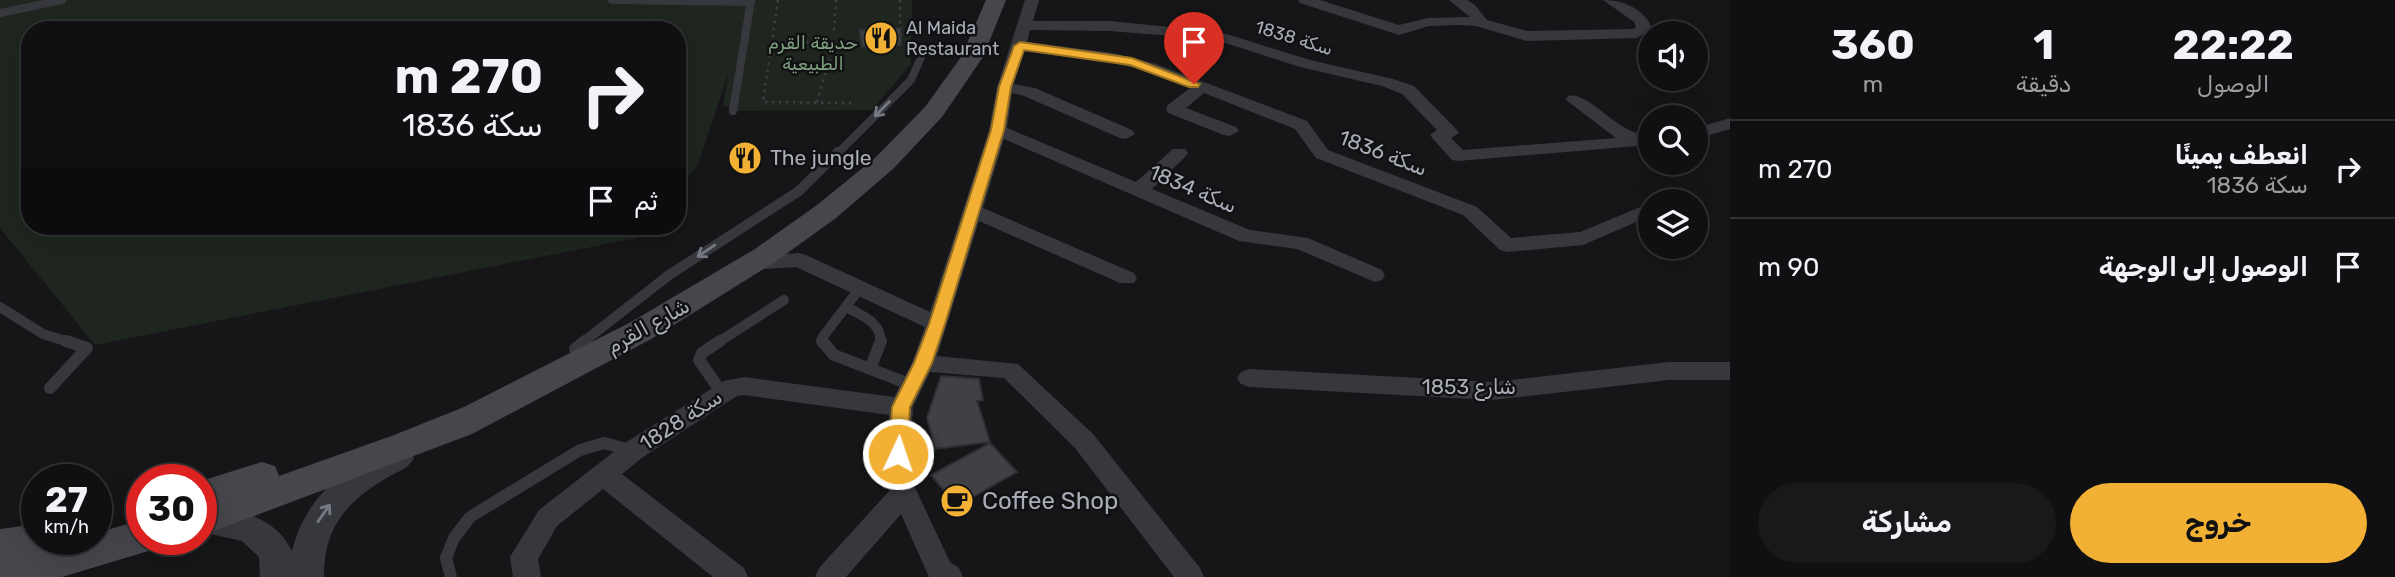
<!DOCTYPE html>
<html lang="ar">
<meta charset="utf-8">
<style>
:root{--surface:#101012;--page:#19191b;--text:#f1f3f6;--muted:#9c9d9f;--line:#303032;--accent:#f2b134}
body{margin:0;font-family:Rubik,"Noto Sans Arabic",sans-serif;background:var(--page);color:var(--text);direction:rtl;height:100vh;display:flex;flex-direction:column;font-size:26px;white-space:nowrap}
*{box-sizing:border-box;margin:0}
p{font-size:23px;color:var(--muted)}
.icon{flex:none;width:38px;height:38px;fill:none;stroke:currentColor;stroke-width:2;stroke-linecap:round;stroke-linejoin:round}
.map{position:relative;flex:1;overflow:hidden;direction:ltr}
.details{display:flex;flex-direction:column;background:var(--surface);width:665px}
.details>*{flex:none}
.banner{position:absolute;left:21px;top:21px;width:665px;height:214px;border-radius:28px;box-shadow:0 7px 28px #0002,0 0 0 2px var(--line);direction:rtl;background:#101012;color:var(--text);overflow:hidden}
.tools{position:absolute;left:1638px;top:21px;display:grid;gap:14px}
.tools a{display:grid;place-items:center;width:70px;height:70px;border-radius:50%;background:var(--surface);box-shadow:0 7px 28px #0002,0 0 0 2px var(--line);font-size:35px}
.speed{position:absolute;left:21px;top:464px;display:flex;gap:14px;font-size:35px;font-weight:700;text-align:center}
.speed>*{display:grid;place-content:center;width:91px;height:91px;border-radius:50%;background:var(--surface);box-shadow:0 7px 28px #0002,0 0 0 2px var(--line);line-height:1}
.speed small{font-size:18px;font-weight:400}
.speed .limit{border:10px solid #d22;background:#fff;color:#111}
.pin{position:absolute;display:grid;place-items:center;width:60px;height:60px;color:#fff;margin:-72px -30px;border-radius:50% 50% 50% 0;rotate:-45deg;box-shadow:0 0 7px #0007}
.pin .icon{rotate:45deg}
.me{position:absolute;width:77px;margin:-38px;rotate:3deg;stroke-linejoin:round;filter:drop-shadow(0 0 5px #0008)}
.turn{display:flex;align-items:center;gap:24px;height:147px;padding:0 28px;font-size:32px}
.turn .icon{width:91px;height:91px;stroke-width:2.5}
.turn b{display:block;font-size:49px;line-height:60px}
.then{display:flex;align-items:center;height:66px;padding:0 28px;background:#0003;gap:14px;font-size:26px}
.eta{display:flex;justify-content:space-evenly;align-items:center;height:119px;text-align:center}
.eta b{font-size:42px;font-weight:700;line-height:49px}
.cta{display:flex;gap:14px;margin-top:auto;padding:14px 28px}
.cta a{flex:1;height:80px;border-radius:42px;background:var(--accent);color:#111;font-size:28px;font-weight:700;line-height:80px;text-align:center}
.cta a+a{background:var(--page);color:var(--text)}
ul{padding:0;list-style:none}
li{display:flex;align-items:center;gap:21px;height:98px;padding:0 28px;border-top:2px solid var(--line)}
li div{flex:1}
li b{display:block;font-size:26px}
li em{font-style:normal}
main{display:flex;flex:1;min-height:0}
.map>svg:first-child{display:block}
.green{fill:#1e261f}
.building{fill:#404145;stroke:#303034;stroke-width:2}
.lines{fill:none;stroke-linecap:round;stroke-linejoin:round}
.path{stroke:#3d3f44;stroke-width:2.5;stroke-dasharray:2.5 4.5;stroke-linecap:butt}
.service-far2{stroke:#37383d;stroke-width:8}
.service-far1{stroke:#37383d;stroke-width:10}
.service{stroke:#37383d;stroke-width:12}
.minor{fill:#37383d;fill-rule:evenodd}
.tertiary{fill:#37383d;fill-rule:evenodd}
.secondary{fill:#45474d;fill-rule:evenodd}
.oneway{stroke:#757881}
.route{fill:#f2b134;stroke:#9d7322;stroke-width:2}
.labels{text-anchor:middle;stroke-width:5;stroke-linejoin:round;paint-order:stroke}
.far-poi-label{font-size:18px;fill:#a8adb8;stroke:#111113;text-anchor:start}
.far-street-label{font-size:18px;fill:#a8adb8;stroke:#111113}
.far-park-label{font-size:18px;fill:#7fa381;stroke:#111113}
.street-label{font-size:21px;fill:#a8adb8;stroke:#111113}
.poi-label{font-size:21px;fill:#a8adb8;stroke:#111113;text-anchor:start}
.near-poi-label{font-size:24px;fill:#a8adb8;stroke:#111113;text-anchor:start}
</style>
<main>
<section class="details">
<div class="eta">
<div><b>22:22</b><p>الوصول</p></div>
<div><b>1</b><p>دقيقة</p></div>
<div><b>360</b><p>m</p></div>
</div>
<ul>
<li><svg class="icon" aria-label="right" viewBox="0 0 24 24"><path d="M7 20v-9h11M14 6l5 5-5 5"/></svg><div><b>انعطف يمينًا</b><p>سكة 1836</p></div><em>270 m</em></li>
<li><svg class="icon" aria-label="arrive" viewBox="0 0 24 24"><path d="M6 21V4h12l-3 4 3 4H6"/></svg><div><b>الوصول إلى الوجهة</b></div><em>90 m</em></li>
</ul>
<div class="cta"><a>خروج</a><a>مشاركة</a></div>
</section>
<div class="map">
<svg width="1730" height="577" viewBox="0 0 1730 577">
<rect width="100%" height="100%" fill="#161618"/>
<polygon class="green" points="0,0 912,0 911,64 872,110 732,111 732,107 723,107 728,74 698,165 677,190 677,30 30,30 30,226 647,226 637,238 95,345 0,228"/>
<g class="building">
<polygon points="901,28 901,45 862,47 859,30"/>
<polygon points="941,376 979,379 983,400 977,401 990,442 935,449 927,418"/>
<polygon points="990,443 1017,472 957,506 931,475"/>
</g>
<g class="lines">
<g class="path">
<polyline points="778,0 763,102 852,103"/>
<polyline points="900,0 900,25"/>
<polyline points="834,30 836,0"/>
<polyline points="771,43 814,42"/>
<polyline points="817,102 830,58"/>
</g>
<g class="service-far2">
<polyline points="612,0 751,2"/>
<polyline points="0,13 62,0"/>
<polyline points="733,111 751,0"/>
<polyline points="837,154 911,80 922,55"/>
</g>
<g class="service-far1">
<polyline points="0,307 43,334 72,343"/>
<path d="M846,307C861,315 883,323 880,343"/>
<polyline points="582,343 669,275 799,191 838,152"/>
<polyline points="717,343 784,300"/>
<polyline points="822,343 822,338 860,288"/>
</g>
<g class="service">
<polyline points="720,341 702,353 699,360 722,393"/>
<polyline points="822,341 834,355 912,385"/>
<polyline points="575,349 585,341"/>
<polyline points="870,369 881,341"/>
<polyline points="50,388 87,348 66,341"/>
<polyline points="451,577 446,558 454,538 470,517 580,450 604,443 631,450"/>
</g>
<g class="minor">
<path d="M1025,0H1039L1033,21H1109L1220,32L1310,60L1393,79L1414,86L1456,129L1459,133L1451,138L1463,150L1616,138L1566,100L1568,96C1591,91 1618,137 1650,135V145L1458,161L1452,160L1433,139L1430,135L1437,130L1402,94L1382,86L1300,67L1213,39L1109,31L1030,30L1027,42L1113,53L1156,64L1307,121L1328,150L1477,207L1511,238L1580,232L1650,203V216L1583,245L1507,252L1500,250L1463,215L1316,158L1295,129L1204,93L1186,108L1236,127L1239,131L1230,136L1224,135L1168,113L1166,109L1168,105L1190,88L1144,70L1113,63L1024,51L1014,84L1035,88L1132,130L1135,134L1126,139L1120,138L1024,96L1012,93L1007,128L1136,182L1173,149H1185L1188,153L1185,157L1152,189L1250,230L1308,238L1382,270L1385,275L1382,280L1375,282L1297,249L1239,241L1004,139L983,208L1134,273L1137,278L1134,283H1120L979,221L937,356L1018,364L1093,434L1200,568L1204,577H1174L1075,448L1004,378L930,372L913,407L910,477L950,562L959,568L963,577H929L901,514L846,577H815L819,568L890,490L884,477L889,415L744,395L737,396L643,457L622,474L744,568L748,577H713L603,489L557,526L538,559L541,577H513L510,557L539,510L625,443L724,381L744,377L894,397L912,363L925,327L796,267L753,270L746,268L743,263L746,258L753,256L799,253L806,255L930,312L989,130L997,87Z"/>
<path d="M1298,0H1320L1399,25L1428,18L1470,17L1449,0H1467L1474,4L1487,20L1527,31L1633,29L1636,27L1634,22L1603,0C1622,0 1644,8 1652,28L1637,38L1527,41L1476,26L1458,25L1429,26L1399,35L1300,3Z"/>
<polygon points="1662,107 1678,117 1658,117 1653,112"/>
<polygon points="1730,118 1730,129 1696,139 1696,128"/>
<polygon points="1669,362 1730,362 1730,380 1669,380 1492,400 1249,387 1241,384 1237,378 1241,372 1249,369 1492,382"/>
</g>
<path class="tertiary" d="M398,445L409,449L414,458C408,469 399,471 388,477C346,502 324,527 324,577H260L259,557L242,541L201,532V506C210,504 220,508 229,509C256,515 279,524 292,551C305,497 347,463 398,445Z"/>
<g class="secondary">
<polygon points="986,0 1006,0 983,57 942,117 893,169 836,218 775,262 653,338 472,434 201,536 201,481 262,462 275,466 279,476 394,435 464,407 631,322 755,249 817,205 875,158 925,107 961,57"/>
<polygon points="142,520 142,539 160,539 155,549 62,577 0,577 0,529 37,524 37,539 68,539 67,541 96,539 96,533"/>
</g>
</g>
<defs><path id="oneway-shaft" d="M-6 0H5M1.5-3L5.5 0L1.5 3" fill="none" stroke-width="1.6" stroke-linecap="round" stroke-linejoin="round" transform="scale(1.75)"/></defs>
<g class="oneway">
<use href="#oneway-shaft" transform="translate(882 109) rotate(135)"/>
<use href="#oneway-shaft" transform="translate(706 251) rotate(146)"/>
<use href="#oneway-shaft" transform="translate(324 513) rotate(-55)"/>
</g>
<polygon class="route" points="1020,42 1132,58 1200,84 1198,87 1189,87 1130,65 1024,50 1011,87 1004,130 945,324 932,363 910,407 907,454 905,459 898,462 891,459 889,454 892,407 914,363 929,324 991,130 999,87 1014,46"/>
<defs>
<symbol id="restaurant-disc" viewBox="-11 -11 22 22"><circle r="9.5" fill="#f2b134" stroke="#111113"/><path d="M-5-6h1v4h1v-4h1v4h1v-4h1v5L-1.5 .5V6h-2V.5L-5-1ZM5-6V6H3V1.5H1.5Q1.5-4 5-6Z" fill="#111"/></symbol>
<symbol id="cafe-disc" viewBox="-11 -11 22 22"><circle r="9.5" fill="#f2b134" stroke="#111113"/><path d="M-5.5-4.5H6V0H3Q3 3.5 0 3.5H-2.5Q-5.5 3.5-5.5 0ZM3-3.2v2h1.7v-2ZM-6 4.5H4V6H-6Z" fill="#111"/></symbol>
</defs>
<g fill-rule="evenodd">
<use href="#restaurant-disc" x="862" y="19" width="38" height="38"/>
<use href="#restaurant-disc" x="726" y="139" width="38" height="38"/>
<use href="#cafe-disc" x="938" y="482" width="38" height="38"/>
</g>
<g class="labels">
<g class="far-poi-label">
<text x="906" y="34">Al Maida<tspan x="906" dy="21">Restaurant</tspan></text>
</g>
<g class="far-street-label">
<text transform="translate(1294 38) rotate(17)" y="6">1838 سكة</text>
</g>
<g class="far-park-label">
<text x="813" y="49">حديقة القرم<tspan x="813" dy="21">الطبيعية</tspan></text>
</g>
<g class="street-label">
<text transform="translate(1383 153) rotate(21)" y="7">سكة 1836</text>
<text transform="translate(1193 189) rotate(23)" y="7">سكة 1834</text>
<text transform="translate(648 326) rotate(-29)" y="7">شارع القرم</text>
<text x="1469" y="394">شارع 1853</text>
<text transform="translate(681 420) rotate(-33)" y="7">سكة 1828</text>
</g>
<g class="poi-label">
<text x="770" y="165">The jungle</text>
</g>
<g class="near-poi-label">
<text x="982" y="509">Coffee Shop</text>
</g>
</g>
</svg>
<div class="tools">
<a><svg class="icon" aria-label="sound" viewBox="0 0 24 24"><path d="M4 9h4l5-4v14l-5-4H4zM17 9q2 3 0 6"/></svg></a>
<a><svg class="icon" aria-label="search" viewBox="0 0 24 24"><circle cx="10" cy="10" r="6"/><path d="M15 15l6 6"/></svg></a>
<a><svg class="icon" aria-label="layers" viewBox="0 0 24 24"><path d="M12 4l9 5-9 5-9-5zM3 14l9 5 9-5"/></svg></a>
</div>
<div class="speed"><div>27<small>km/h</small></div><div class="limit">30</div></div>
<div class="pin" style="left:1194px;top:84px;background:#d93025"><svg class="icon" aria-label="arrive" viewBox="0 0 24 24"><path d="M6 21V4h12l-3 4 3 4H6"/></svg></div>
<svg class="me" style="left:898px;top:454px" viewBox="-20 -20 40 40"><circle r="17" fill="#f2b134" stroke="#fff" stroke-width="3"/><path d="M0-11L8 9 0 5-8 9z" fill="#fff"/></svg>
<div class="banner">
<div class="turn"><svg class="icon" aria-label="right" viewBox="0 0 24 24"><path d="M7 20v-9h11M14 6l5 5-5 5"/></svg><div><b>270 m</b>سكة 1836</div></div>
<div class="then">ثم<svg class="icon" aria-label="arrive" viewBox="0 0 24 24"><path d="M6 21V4h12l-3 4 3 4H6"/></svg></div>
</div>
</div>
</main>
